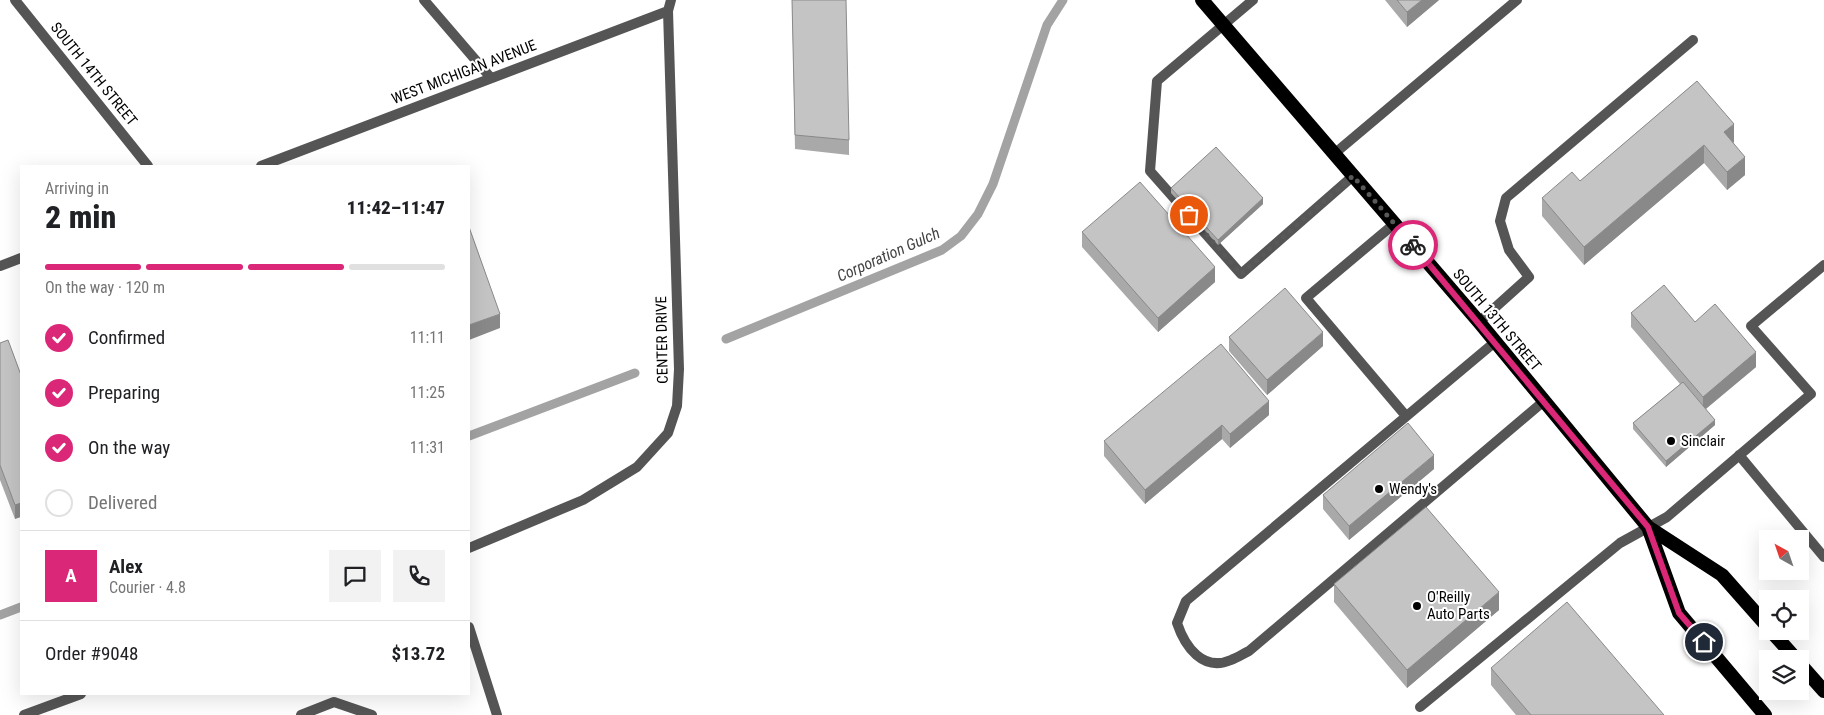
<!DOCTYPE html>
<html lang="en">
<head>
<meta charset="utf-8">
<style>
  :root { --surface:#fff; --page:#f2f2f2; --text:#202124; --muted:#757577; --line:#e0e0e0; --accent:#db2777 }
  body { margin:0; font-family:"Roboto Condensed",sans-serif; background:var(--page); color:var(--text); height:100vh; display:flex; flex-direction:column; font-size:19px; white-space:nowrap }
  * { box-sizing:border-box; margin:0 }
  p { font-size:16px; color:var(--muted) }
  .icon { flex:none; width:28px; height:28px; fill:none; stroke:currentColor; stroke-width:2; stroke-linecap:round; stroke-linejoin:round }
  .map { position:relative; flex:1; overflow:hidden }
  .details { position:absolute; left:20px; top:165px; width:450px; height:530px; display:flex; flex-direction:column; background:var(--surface); border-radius:0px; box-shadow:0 5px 20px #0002 }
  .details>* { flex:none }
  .needle { width:32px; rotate:320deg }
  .tools { position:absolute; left:1759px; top:530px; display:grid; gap:10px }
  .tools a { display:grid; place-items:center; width:50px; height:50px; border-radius:0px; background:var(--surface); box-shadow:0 5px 20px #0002; font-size:25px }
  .pin { position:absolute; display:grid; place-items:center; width:42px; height:42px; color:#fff; margin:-21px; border:2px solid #fff; border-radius:50%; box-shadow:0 1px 5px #0007 }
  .courier { position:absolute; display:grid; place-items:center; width:50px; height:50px; margin:-25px; border:4px solid #db2777; border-radius:50%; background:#fff; color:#222; box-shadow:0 1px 6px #0007 }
  .summary em { font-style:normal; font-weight:800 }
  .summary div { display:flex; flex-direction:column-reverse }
  .summary { display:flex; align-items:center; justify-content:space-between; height:85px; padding:0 25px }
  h1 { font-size:32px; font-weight:800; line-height:38px }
  .bar { display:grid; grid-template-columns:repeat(4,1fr); gap:8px 5px; align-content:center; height:60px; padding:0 25px }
  .bar i { height:6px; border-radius:4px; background:var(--line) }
  .bar .current { background:var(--accent) }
  .bar p { grid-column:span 4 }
  .line { display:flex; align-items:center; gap:12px; padding:0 25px; border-top:1px solid var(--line) }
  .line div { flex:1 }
  .round { display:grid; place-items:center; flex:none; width:52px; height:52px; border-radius:0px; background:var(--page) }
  ol { padding:0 25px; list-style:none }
  li { display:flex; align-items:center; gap:15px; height:55px }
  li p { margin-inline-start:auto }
  li .icon { padding:5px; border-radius:50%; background:var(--accent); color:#fff; stroke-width:4 }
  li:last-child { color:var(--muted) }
  li i { width:28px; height:28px; border:2px solid var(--line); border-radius:50% }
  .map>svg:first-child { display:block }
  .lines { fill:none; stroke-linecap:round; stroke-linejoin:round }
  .stream { stroke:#a3a3a3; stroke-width:9 }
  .service { stroke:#555; stroke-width:10 }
  .minor { stroke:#555; stroke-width:10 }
  .trunk { stroke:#000; stroke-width:14 }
  .wall { fill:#a9a9a9 }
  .shaded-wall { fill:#898989 }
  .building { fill:#c4c4c4; stroke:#898989 }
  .done { stroke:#595959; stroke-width:5; stroke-dasharray:0 9 }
  .route { stroke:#db2777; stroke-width:6 }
  .poi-dot { fill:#000; stroke:#fff; stroke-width:2 }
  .labels { text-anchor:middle; stroke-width:4; stroke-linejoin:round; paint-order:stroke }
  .street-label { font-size:15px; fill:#000; stroke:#fff }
  .poi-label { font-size:15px; fill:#000; stroke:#fff; text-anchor:start }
  .water-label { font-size:16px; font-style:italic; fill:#444; stroke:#fff }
</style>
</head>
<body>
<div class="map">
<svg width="1824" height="715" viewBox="0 0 1824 715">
  <rect width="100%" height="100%" fill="#fff"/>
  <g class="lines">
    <!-- stream -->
    <path class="stream" d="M726,339l216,-89 19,-14 17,-22 15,-30 54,-159 16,-25
      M469,436l166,-63
      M0,615l21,-8"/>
    <!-- service -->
    <path class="service" d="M1253,0l-96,81 -7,90 91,103 112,-98
      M1334,154l183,-154
      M1394,224l-88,74 100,118
      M1479,322l50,-45 -20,-27 -9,-29 6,-23 187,-158
      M1495,342l-309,259 -9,22c8,24 26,49 54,37 6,-2 12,-6 18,-9l295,-250
      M1739,455l85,102
      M469,627l28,88
      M1420,707l200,-164 47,-26 144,-123 -60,-68 73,-61
      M301,715l33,-13 38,13"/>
    <!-- minor -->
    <path class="minor" d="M15,0l133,166
      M424,0l67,78
      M261,166l407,-155
      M0,266l21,-8
      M469,548l114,-48 54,-33 31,-34 9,-27 2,-37 -11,-358 3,-11
      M24,715l57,-21"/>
    <!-- trunk -->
    <path class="trunk" d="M1202,0l277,322 169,205 74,48 46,52
      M1648,527l31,86 86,102
      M1771,631l25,28
      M1800,664l24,27"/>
  </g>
  <!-- wall -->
  <path class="wall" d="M792,0l57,140v15l-54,-6z
    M1385,0h54l-32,27z
    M1697,81l37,61 -1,1 12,32 -18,15 -23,-27 -120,102 -42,-49v-18l38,-17z
    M1171,188l92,16 -45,41 -47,-52z
    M1082,232l133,50 -57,50 -76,-85z
    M1631,313l64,9 61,45 -50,42 9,16 -49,42 -33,-38v-6l47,-39 -49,-57z
    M1229,337l94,9 -56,49 -38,-44z
    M0,343l21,32 -6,144 -15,-39z
    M1269,415l-39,33 -8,-9 -77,65 -41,-48v-15z
    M1434,469l-85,71 -26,-31v-14z
    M1334,584l165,26 -92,78 -73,-86z
    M1491,668l173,47h-148l-25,-30z"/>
  <!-- shaded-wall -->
  <path class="shaded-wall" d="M1422,0h17l-32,27v-15z
    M1734,124v18l-10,8v-18z
    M1704,145v18l-120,102v-18z
    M1745,157v18l-18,15v-18z
    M1263,198v6l-45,41v-5z
    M1215,267v15l-57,50v-14z
    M500,314v14l-31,12v-15z
    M1323,332v14l-56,49v-15z
    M1756,352v15l-53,44v-14z
    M1269,401v14l-39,33v-14z
    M1715,420v5l-49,42v-6z
    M1222,425v14l-77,65v-14z
    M1434,455v14l-85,71v-14z
    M21,503v14l-6,2v-14z
    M1499,592v18l-92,78v-18z"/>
  <!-- building -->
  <path class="building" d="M792,0h54l3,140 -54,-5z
    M1397,0h25l-15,12z
    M1697,81l37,43 -10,8 21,25 -18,15 -23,-27 -120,102 -42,-49 30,-26 8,9z
    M1216,147l47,51 -45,42 -47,-52z
    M1140,182l75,85 -57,51 -76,-86z
    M469,227l31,87 -31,11z
    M1664,285l31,37 20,-18 41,48 -53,45 -72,-84z
    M1285,288l38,44 -56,48 -38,-43z
    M8,340l13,35v128l-6,2 -15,-40v-122z
    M1221,344l48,57 -39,33 -8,-9 -77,65 -41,-49z
    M1683,382l32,38 -49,41 -33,-38z
    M1408,423l26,32 -85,71 -26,-31z
    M1426,507l73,85 -92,78 -73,-86z
    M1567,602l97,113h-133l-40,-47z"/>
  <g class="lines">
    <!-- done -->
    <path class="done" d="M1189,215l52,59 112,-98 60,69"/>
    <!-- route -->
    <path class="route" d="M1413,245l235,282 31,86 25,29"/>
  </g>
  <!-- markers -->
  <g class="poi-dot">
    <circle cx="1671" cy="441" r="5"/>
    <circle cx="1379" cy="489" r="5"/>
    <circle cx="1417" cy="606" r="5"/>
  </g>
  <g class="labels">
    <!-- street labels -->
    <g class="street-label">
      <text transform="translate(464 72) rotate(-21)" y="5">WEST MICHIGAN AVENUE</text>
      <text transform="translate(94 74) rotate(51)" y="5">SOUTH 14TH STREET</text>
      <text transform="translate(1497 320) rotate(50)" y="5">SOUTH 13TH STREET</text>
      <text transform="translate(662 340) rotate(-91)" y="5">CENTER DRIVE</text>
    </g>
    <!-- poi labels -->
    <g class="poi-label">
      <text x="1681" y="446">Sinclair</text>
      <text x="1389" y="494">Wendy's</text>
      <text x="1427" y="602">O'Reilly<tspan x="1427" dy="17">Auto Parts</tspan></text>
    </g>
    <!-- water labels -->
    <g class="water-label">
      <text transform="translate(888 254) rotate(-24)" y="6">Corporation Gulch</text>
    </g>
  </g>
</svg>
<div class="tools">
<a><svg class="needle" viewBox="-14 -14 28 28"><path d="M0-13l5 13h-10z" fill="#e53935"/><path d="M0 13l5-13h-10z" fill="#757577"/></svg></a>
<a><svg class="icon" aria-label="locate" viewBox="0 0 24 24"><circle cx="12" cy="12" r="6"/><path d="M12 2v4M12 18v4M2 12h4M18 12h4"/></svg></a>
<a><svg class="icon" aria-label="layers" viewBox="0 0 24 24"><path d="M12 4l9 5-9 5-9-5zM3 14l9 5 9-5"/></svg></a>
</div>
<div class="pin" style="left:1189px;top:215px;background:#ea580c"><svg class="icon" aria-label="bag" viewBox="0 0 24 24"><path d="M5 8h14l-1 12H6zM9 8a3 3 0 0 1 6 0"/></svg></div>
<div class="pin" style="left:1704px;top:642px;background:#1f2937"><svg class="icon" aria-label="home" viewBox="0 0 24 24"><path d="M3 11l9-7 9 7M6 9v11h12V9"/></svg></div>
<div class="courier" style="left:1413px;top:245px"><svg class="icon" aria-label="bike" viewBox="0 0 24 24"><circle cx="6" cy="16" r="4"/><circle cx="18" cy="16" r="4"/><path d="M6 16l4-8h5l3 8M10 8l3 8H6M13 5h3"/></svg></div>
<section class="details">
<div class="summary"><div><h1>2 min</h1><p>Arriving in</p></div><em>11:42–11:47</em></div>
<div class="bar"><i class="current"></i><i class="current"></i><i class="current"></i><i></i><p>On the way · 120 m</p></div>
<ol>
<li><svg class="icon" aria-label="check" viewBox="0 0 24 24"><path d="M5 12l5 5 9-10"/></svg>Confirmed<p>11:11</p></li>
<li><svg class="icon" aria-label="check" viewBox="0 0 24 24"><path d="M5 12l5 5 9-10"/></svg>Preparing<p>11:25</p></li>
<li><svg class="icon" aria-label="check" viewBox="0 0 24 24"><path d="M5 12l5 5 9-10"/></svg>On the way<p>11:31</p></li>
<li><i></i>Delivered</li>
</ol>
<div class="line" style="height:90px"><b class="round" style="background:var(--accent);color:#fff">A</b><div><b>Alex</b><p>Courier · 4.8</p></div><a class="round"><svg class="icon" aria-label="chat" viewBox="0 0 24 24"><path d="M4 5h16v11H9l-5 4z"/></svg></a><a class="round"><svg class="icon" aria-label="phone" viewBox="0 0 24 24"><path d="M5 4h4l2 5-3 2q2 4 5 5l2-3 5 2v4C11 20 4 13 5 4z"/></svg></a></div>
<div class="line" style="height:65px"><div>Order #9048</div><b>$13.72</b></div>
</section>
</div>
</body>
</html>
